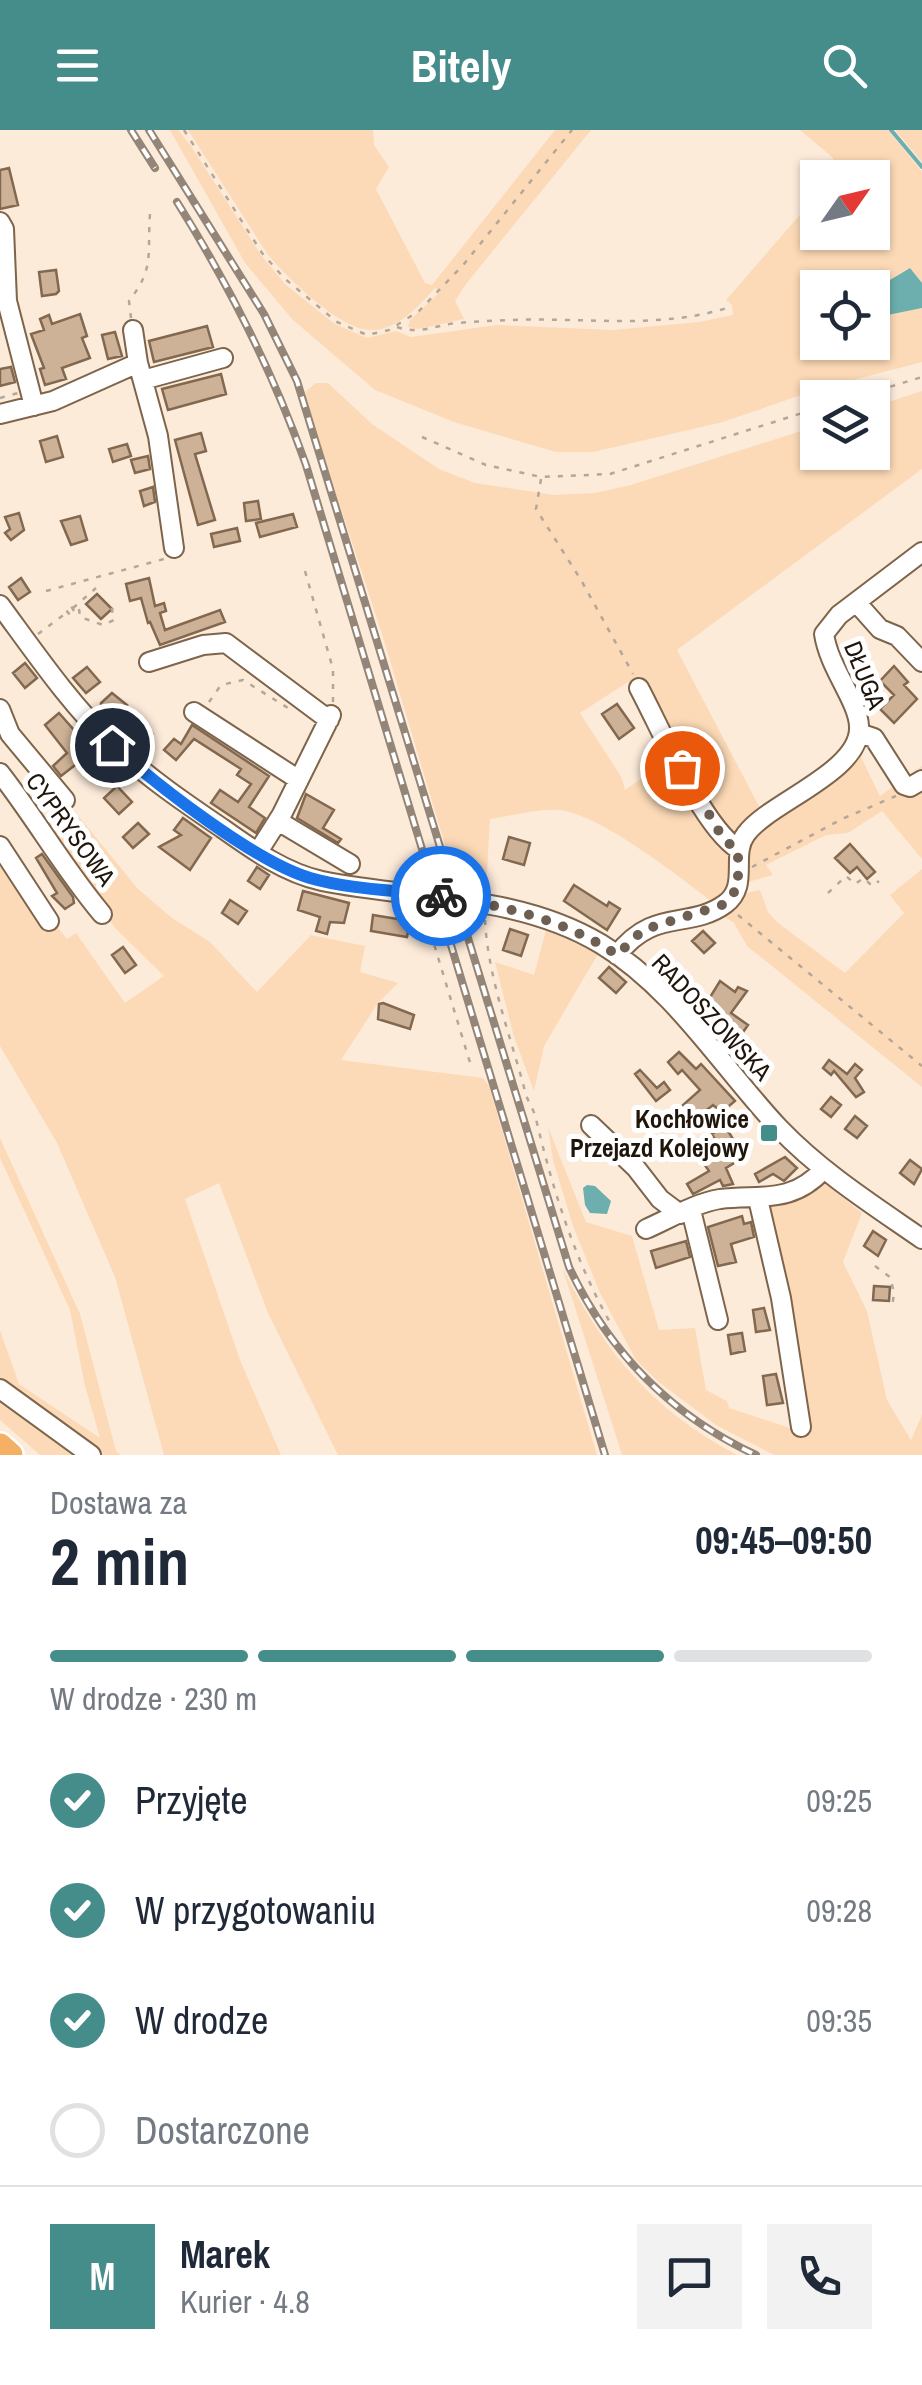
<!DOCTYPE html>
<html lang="pl">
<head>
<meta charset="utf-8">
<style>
  :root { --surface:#fff; --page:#f2f2f3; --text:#1f2937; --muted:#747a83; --line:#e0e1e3; --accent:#458d8b }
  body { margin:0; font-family:"Archivo Narrow",sans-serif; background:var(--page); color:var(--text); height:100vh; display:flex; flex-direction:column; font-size:38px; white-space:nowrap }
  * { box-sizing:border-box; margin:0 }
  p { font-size:32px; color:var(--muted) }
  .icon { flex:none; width:55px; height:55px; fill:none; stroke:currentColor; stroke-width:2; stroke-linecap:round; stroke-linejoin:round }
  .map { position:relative; height:1325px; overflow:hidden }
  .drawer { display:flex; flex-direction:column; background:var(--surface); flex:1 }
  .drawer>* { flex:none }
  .needle { width:65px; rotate:56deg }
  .buttons { position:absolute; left:800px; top:30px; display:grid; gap:20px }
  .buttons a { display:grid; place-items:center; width:90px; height:90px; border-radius:0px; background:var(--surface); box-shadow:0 2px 8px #0004; font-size:50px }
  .pin { position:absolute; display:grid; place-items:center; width:85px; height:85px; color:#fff; margin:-42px; border:5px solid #fff; border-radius:50%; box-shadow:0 2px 10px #0007 }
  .courier { position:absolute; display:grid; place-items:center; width:100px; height:100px; margin:-50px; border:8px solid #1a73e8; border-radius:50%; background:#fff; color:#222; box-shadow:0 2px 12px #0007 }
  .headline em { font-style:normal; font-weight:700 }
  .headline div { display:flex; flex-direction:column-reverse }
  .headline { display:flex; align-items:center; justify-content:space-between; height:170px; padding:0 50px }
  h1 { font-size:65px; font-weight:700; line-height:75px }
  .bar { display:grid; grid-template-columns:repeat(4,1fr); gap:15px 10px; align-content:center; height:120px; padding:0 50px }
  .bar i { height:12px; border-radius:8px; background:var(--line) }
  .bar .current { background:var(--accent) }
  .bar p { grid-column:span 4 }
  .line { display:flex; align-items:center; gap:25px; padding:0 50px; border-top:2px solid var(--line) }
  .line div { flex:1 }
  .round { display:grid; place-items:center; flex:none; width:105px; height:105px; border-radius:0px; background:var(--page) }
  ol { padding:0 50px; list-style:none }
  li { display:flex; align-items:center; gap:30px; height:110px }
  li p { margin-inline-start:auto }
  li .icon { padding:10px; border-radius:50%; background:var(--accent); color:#fff; stroke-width:4 }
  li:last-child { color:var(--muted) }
  li i { width:55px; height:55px; border:5px solid var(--line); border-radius:50% }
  header { display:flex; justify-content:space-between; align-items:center; height:130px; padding:0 50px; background:var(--accent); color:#fff; font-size:45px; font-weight:700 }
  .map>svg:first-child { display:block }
  .green { fill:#fcdab7; fill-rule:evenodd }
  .water { fill:#6cafae }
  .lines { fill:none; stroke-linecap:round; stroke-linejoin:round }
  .stream { stroke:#6cafae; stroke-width:4 }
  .building { fill:#ceb297; stroke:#82684f; stroke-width:2.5 }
  .minor-casing { stroke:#7d644b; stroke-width:22 }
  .highway-casing { stroke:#fff; stroke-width:30 }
  .path { stroke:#b5a697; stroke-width:2.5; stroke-dasharray:5 8; stroke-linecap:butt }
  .minor { stroke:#fff; stroke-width:18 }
  .highway { stroke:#f6b063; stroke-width:25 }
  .rail-casing { stroke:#938577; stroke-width:8 }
  .rail { stroke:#fff; stroke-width:4; stroke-dasharray:11; stroke-linecap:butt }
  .done { stroke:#6d6053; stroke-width:10; stroke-dasharray:0 18 }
  .route { stroke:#1a73e8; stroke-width:12 }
  .poi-dot { fill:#458d8b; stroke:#fff; stroke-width:4 }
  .labels { text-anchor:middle; stroke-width:10; stroke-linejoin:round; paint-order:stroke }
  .street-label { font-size:25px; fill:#1f150b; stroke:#fff }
  .poi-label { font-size:25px; font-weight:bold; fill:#1f150b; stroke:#fff; text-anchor:end }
</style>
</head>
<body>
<header><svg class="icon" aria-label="menu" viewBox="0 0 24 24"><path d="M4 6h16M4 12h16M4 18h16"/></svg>Bitely<svg class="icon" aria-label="search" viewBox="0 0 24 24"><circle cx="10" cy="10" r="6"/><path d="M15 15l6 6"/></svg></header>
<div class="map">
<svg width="922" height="1325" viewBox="0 0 922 1325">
  <rect width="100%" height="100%" fill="#fdebda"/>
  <!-- green -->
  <path class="green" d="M170,0h8l13,16 70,109 25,30 49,39 32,14 29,-7 15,6 86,-12 116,5 86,-8 34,-7 -1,-10 -6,-5 91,-105 1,37h54v-54l-40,-1 5,-7 -4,-12 -33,-28h88l34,42v111l-15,-14 -34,21 -55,-2v54h54l1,-27 10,1 39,-8v54l-103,27 -96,33 -130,30h-37l-102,-30 -79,-32 -82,-70 -48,-57z
    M188,0h185l1,15 15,22 -13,22 49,94 7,2 123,-155h36l-125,154 -11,17 9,18 -46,10 -10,-2 2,-7 30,-28 -5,-4c-16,18 -38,43 -65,42 -31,-1 -82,-52 -102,-75z
    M895,0h27v32z
    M316,253h12l44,41 67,45 36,14 79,12 41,-2 36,-8 186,-59 1,26h54l1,-45 49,-16v78l-245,181 84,160 -32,41 6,28 -12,18 -9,6c-35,-26 -111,-87 -154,-93 -21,-2 -49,6 -70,9l-4,71 -29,-5 -75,-251 -77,-235 1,-8zM628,552l42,77 -45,31 -3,-12 -42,-65z
    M859,623l21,43 42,-30v93l-40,-48 -34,22 -22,2 -60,30 7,10 -25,7 -3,-28 5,-18z
    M67,672l71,87 34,29 38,24 47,50 54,-57 54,11 -5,26 38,11 -20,20 -37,57 142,18 6,8 108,369h-259l-70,-142 -49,-130 -34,16 55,161 41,95h-117l-49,-178 -58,-134 -57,-97v-178l7,-5 60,76 9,-6 49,70 39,-27 -48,-47 -74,-104z
    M922,739v218l-175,-141 -13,-23 -14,-9 22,-20 18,-4 8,22 9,10 68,51 59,-60 -14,-18z
    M546,800l52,24 -54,92 -10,45 -20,-54 -19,-75 39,13z
    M548,997l38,95 46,14 27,94 36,-2 11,62 21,11 2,7 67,22 -35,-224 58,-27 43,34 -19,49 24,49 20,89 24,40 11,-25v40h-148l-58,-30 -56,-42 -24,-23 -36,-67 -27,-67 -20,-66z
    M0,1008l80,176 36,137 5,4h-24l-97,-71v-54l19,54 81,54 -15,-52 -15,-76 -70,-152z
    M562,1137c42,85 90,143 175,188h-115z
    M0,1263l83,62h-43l-40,-35z"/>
  <!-- water -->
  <path class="water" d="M910,138l12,15v25l-39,8 -10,-1v-25z
    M587,1055l8,1 16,15 -4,13 -17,-1 -5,-8 -2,-17z"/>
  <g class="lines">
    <!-- stream -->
    <path class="stream" d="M891,0l31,37"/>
  </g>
  <!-- building -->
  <path class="building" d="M9,38l9,37 -18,4v-39z
    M56,140l3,21 -3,3 -14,2 -3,-24z
    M80,184l7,22 -5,2 8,20 -28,10 4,11 -21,6 -5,-16 4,-1 -13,-34 13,-4 -4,-11 9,-4 3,9z
    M207,196l6,21 -59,15 -5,-21z
    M115,202l7,24 -14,3 -6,-24z
    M11,237l4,15 -15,4v-17z
    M221,244l5,20 -58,16 -6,-21z
    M201,303l5,18 -11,3 20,66 -17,5 -23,-85z
    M57,306l6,21 -17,5 -6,-21z
    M127,314l4,12 -18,6 -4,-13z
    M148,326l2,13 -15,4 -4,-13z
    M153,357l2,15 -11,4 -4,-15z
    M258,371l3,18 -15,2 -2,-18z
    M19,383l5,17 -13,10 -6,-7 5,-4 -5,-12z
    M293,384l4,13 -37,10 -4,-14z
    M80,386l7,24 -16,5 -10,-24z
    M237,398l3,13 -26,6 -3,-13z
    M21,448l9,14 -12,8 -9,-13z
    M149,448l6,28 9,-3 2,8 -6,2 5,17 55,-20 5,12 -65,23 -10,-23 -2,1 -7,-25 -11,3 -4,-17z
    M97,464l15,15 -11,10 -15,-15z
    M862,527l15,24 -15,10 -14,-25z
    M25,533l12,15 -12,10 -12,-15z
    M894,536l14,16 -4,3 13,14 -23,24 -14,-14 14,-14 -14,-14z
    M87,537l13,15 -14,11 -13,-15z
    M112,563l15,12 -13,12 -13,-9v-5z
    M617,574l17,24 -15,11 -17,-25z
    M59,583l23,26 -4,3 27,23 -13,12 -13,-15 -18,14 -8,-10 14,-13 -22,-28z
    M140,594l12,10 -9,10 -12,-10z
    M192,595l77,51 -20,31 16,11 -9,15 -45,-30 9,-13 18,12 13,-18 -14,-9 4,-6 -47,-30 -18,21 -12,-10 10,-11 7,5z
    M117,656l15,16 -13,12 -15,-16z
    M306,664l28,16 -11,18 18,11 -3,4 -41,-25z
    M183,688l28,20 -21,32 -31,-23 22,-12 -7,-5z
    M138,693l11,11 -16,14 -10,-11z
    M509,707l21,6 -6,22 -21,-6z
    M850,714l25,28 -8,7 -10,-12 -7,6 -15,-15z
    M42,724l31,43 1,6 -9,6 -13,-13 5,-3 -21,-35z
    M257,737l12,8 -9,14 -12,-8z
    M574,755l33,21 2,-4 11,7 -13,21 -43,-29z
    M303,761l46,12 -5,20 -14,-1 -3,12 -11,-3 4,-14 -22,-7z
    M230,770l17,11 -9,13 -16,-11z
    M373,785l37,6 -3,16 -36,-6z
    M510,799l18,6 -7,21 -18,-6z
    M703,801l12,12 -11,10 -12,-12z
    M123,817l13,18 -11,8 -13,-18z
    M609,837l17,15 -10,11 -17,-15z
    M720,851l15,11 3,-5 9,4 -16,22 17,12 -9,13 -38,-26z
    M383,873l31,12 -4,14 -32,-10 1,-15z
    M679,922l17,17 5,-5 34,37 -13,11 -9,-7 -14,11 -5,-7 -5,3 -6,-7 17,-15 -18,-20 -4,4 -10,-12z
    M829,930l18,14 8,-10 7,6 -7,8 9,14 -8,5 -22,-26 -3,4 -8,-7z
    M640,940l17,18 7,-6 6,8 -14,11 -21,-27z
    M831,967l10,8 -10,12 -10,-8z
    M855,986l12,10 -10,12 -12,-9z
    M725,996l19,31 -18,11 7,16 -10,2 -3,-6 -27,14 -6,-10 22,-13 -7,-10 19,-11 -9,-16z
    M785,1027l12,11 -13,13 -11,-7 -14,8 -4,-8z
    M910,1030l12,9 -8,15 -14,-11z
    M742,1086l2,8 7,-2 3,15 -23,7 5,18 -18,4 -10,-39z
    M873,1101l13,9 -8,16 -14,-10z
    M686,1111l4,16 -34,11 -5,-17z
    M874,1156l16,1 -1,14 -16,-1z
    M764,1178l6,22 -14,2 -3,-22z
    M742,1203l3,18 -14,3 -3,-19z
    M776,1244l7,29 -16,2 -4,-29z"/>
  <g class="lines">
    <!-- minor casing -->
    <g class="minor-casing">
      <path id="minor" d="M0,92l4,7 3,72 27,105
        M133,200l5,33 20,73 16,112
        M143,250l80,-22
        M0,284l53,-13 85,-38
        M856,472l24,27 17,7 25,26
        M0,475c36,49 70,99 114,141 33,31 71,57 108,82 31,22 63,45 100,53 93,19 194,12 279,63 73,44 120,122 178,184 42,44 94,77 143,111
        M149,532l54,-17 23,-2 103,77
        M639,558c22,41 63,138 99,161
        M0,579l10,25 55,66
        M194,582l105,68
        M859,603l15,5 30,47 6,2 12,-7
        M0,643c36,46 64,96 102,141
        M278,691l72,43
        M0,716l49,75
        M258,722l24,-38 49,-99
        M617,825c37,-48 72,-25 108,-51 25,-18 5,-49 21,-70 23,-32 116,-62 113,-108 -1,-25 -30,-58 -35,-92l15,-19 83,-63
        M591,995l45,43 24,31 20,15
        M758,1069l23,99 20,129
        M691,1080l27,110
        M646,1099c23,-10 49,-26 74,-30 40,-5 71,6 104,-30
        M0,1259l91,66"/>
    </g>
    <!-- highway casing -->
    <g class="highway-casing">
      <path id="highway" d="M0,1316l10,9"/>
    </g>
    <!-- path -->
    <path class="path" d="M184,0l78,123 22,25 53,44 30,13 22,-5 30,-19 45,-47 108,-134
      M131,188l-2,-17c26,-33 18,-47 21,-87
      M397,197c22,8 38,-2 61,-4 18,-2 36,-2 54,-3 73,-3 148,10 218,-13
      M0,268l18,-5
      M853,268l69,-21
      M422,307l64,28 55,12 69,-3 208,-66
      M541,349l-5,30 45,71 52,94
      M305,441l28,98v34
      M46,461l118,-32
      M73,478l23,-20
      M79,479l1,8 23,8 11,-5 -4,-20
      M74,481l-3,-5 -5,4 4,5 6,-4
      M38,504l28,-21
      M209,572l12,-17 22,-5 45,28
      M752,737l90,-48 54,-23
      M828,763l18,-17 9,8 9,-6 8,8 7,-5
      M423,778l49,161
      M738,785l184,151
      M485,790c3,58 25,114 40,171 2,10 9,18 11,28 17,72 39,142 76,207
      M875,1136l15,11 4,16 -2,15"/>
    <!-- minor -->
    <use href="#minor" class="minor"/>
    <!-- highway -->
    <use href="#highway" class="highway"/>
    <!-- rail casing -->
    <g class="rail-casing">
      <path id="rail" d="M131,0l24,38
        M149,0l115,184 33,67 272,886c40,85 101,148 187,188
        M177,72c52,83 96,170 129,263l299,990"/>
    </g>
    <!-- rail -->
    <use href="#rail" class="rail"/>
  </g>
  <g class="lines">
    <!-- done -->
    <path class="done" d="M441,766c62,10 123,23 176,59l26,-25 82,-26 13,-17v-37l-14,-10 -42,-72"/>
    <!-- route -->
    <path class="route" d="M112,615c45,40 143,117 198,133 42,12 88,12 131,18"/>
  </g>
  <!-- markers -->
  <rect class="poi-dot" x="759" y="993" width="20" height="20" rx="5"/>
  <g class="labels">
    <!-- street labels -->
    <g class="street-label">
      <text transform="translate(865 545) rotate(68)" y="9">DŁUGA</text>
      <text transform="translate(71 699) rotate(54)" y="9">CYPRYSOWA</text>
      <text transform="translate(712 887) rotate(47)" y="9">RADOSZOWSKA</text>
    </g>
    <!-- poi labels -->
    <g class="poi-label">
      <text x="749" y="998">Kochłowice<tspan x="749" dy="29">Przejazd Kolejowy</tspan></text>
    </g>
  </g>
</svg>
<div class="buttons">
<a><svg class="needle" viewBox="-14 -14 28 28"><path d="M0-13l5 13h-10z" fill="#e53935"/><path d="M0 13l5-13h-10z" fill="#747a83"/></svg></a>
<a><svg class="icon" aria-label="locate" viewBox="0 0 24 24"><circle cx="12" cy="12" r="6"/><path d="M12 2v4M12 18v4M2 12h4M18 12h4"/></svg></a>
<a><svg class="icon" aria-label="layers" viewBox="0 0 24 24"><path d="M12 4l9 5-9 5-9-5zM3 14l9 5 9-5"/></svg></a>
</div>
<div class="pin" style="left:682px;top:638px;background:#ea580c"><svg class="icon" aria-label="bag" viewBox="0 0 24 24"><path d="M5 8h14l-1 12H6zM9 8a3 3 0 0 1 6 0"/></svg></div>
<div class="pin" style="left:112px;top:615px;background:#1f2937"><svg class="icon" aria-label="home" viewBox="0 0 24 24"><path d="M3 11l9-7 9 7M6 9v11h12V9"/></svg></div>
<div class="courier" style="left:441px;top:766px"><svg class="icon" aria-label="bike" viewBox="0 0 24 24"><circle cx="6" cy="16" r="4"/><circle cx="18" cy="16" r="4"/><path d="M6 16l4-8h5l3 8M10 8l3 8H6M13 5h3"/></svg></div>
</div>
<section class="drawer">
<div class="headline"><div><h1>2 min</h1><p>Dostawa za</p></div><em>09:45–09:50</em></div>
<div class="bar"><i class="current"></i><i class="current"></i><i class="current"></i><i></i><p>W drodze · 230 m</p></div>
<ol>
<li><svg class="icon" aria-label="check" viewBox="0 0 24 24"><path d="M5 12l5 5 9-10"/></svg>Przyjęte<p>09:25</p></li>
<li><svg class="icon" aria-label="check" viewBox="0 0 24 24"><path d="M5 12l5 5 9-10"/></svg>W przygotowaniu<p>09:28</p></li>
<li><svg class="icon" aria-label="check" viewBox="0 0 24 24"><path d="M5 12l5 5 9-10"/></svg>W drodze<p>09:35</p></li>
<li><i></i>Dostarczone</li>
</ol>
<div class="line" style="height:180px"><b class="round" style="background:var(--accent);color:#fff">M</b><div><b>Marek</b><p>Kurier · 4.8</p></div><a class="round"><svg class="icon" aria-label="chat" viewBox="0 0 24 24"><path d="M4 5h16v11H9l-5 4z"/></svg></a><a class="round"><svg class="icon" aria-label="phone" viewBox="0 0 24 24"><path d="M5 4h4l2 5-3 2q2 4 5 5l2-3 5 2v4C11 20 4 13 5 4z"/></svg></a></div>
</section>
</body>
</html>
